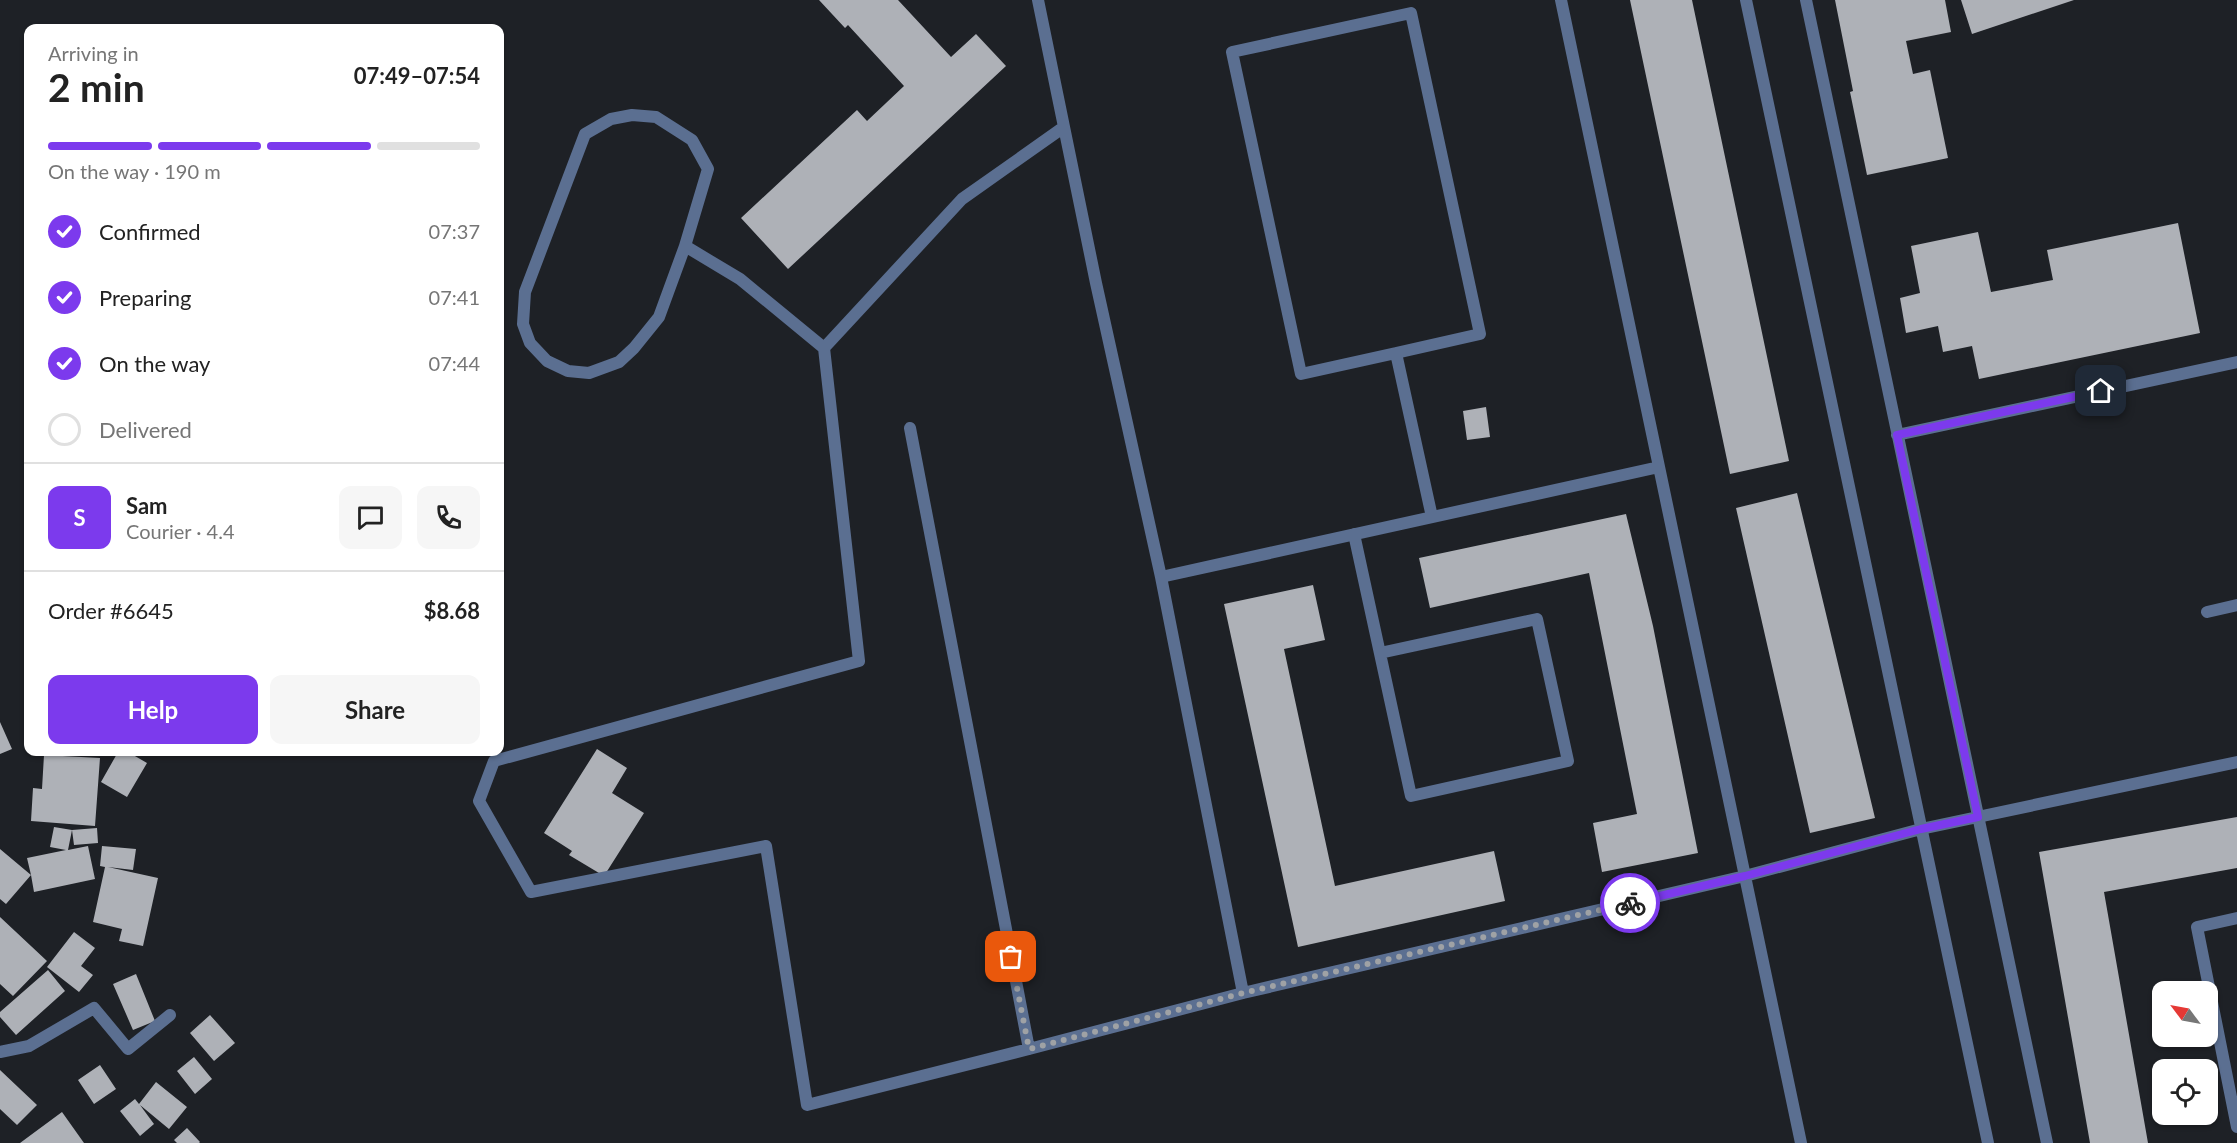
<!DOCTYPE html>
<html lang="en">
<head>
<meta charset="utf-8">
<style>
  :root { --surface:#fff; --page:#f6f6f6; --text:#222; --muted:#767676; --line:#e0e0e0; --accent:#7c3aed }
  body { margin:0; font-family:Lato,sans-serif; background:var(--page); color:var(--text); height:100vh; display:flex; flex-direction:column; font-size:22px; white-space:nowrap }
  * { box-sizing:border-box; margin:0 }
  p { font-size:20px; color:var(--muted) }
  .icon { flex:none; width:33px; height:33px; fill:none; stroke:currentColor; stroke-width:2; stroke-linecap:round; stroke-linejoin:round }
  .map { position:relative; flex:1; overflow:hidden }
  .panel { position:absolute; left:24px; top:24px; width:480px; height:732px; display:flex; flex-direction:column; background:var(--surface); border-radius:12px; box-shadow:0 2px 4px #0004 }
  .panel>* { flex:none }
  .needle { width:39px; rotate:302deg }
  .controls { position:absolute; left:2152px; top:981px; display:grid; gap:12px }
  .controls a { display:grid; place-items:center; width:66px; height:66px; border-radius:12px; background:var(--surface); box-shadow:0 2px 4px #0004; font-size:30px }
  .pin { position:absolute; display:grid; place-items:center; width:51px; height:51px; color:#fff; margin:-26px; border-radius:12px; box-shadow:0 3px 9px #0006 }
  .courier { position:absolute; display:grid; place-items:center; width:60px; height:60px; margin:-30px; border:4px solid #7c3aed; border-radius:50%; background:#fff; color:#222; box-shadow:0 2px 8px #0007 }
  .summary em { font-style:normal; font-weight:700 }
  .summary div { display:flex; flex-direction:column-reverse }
  .summary { display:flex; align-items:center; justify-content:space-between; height:102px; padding:0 24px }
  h1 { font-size:39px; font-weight:700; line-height:45px }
  .bar { display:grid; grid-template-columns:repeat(4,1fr); gap:9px 6px; align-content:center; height:72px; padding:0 24px }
  .bar i { height:8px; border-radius:4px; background:var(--line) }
  .bar .current { background:var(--accent) }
  .bar p { grid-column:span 4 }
  .line { display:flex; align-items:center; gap:15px; padding:0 24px; border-top:2px solid var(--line) }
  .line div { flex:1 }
  .round { display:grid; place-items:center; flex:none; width:63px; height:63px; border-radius:12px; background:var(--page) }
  ol { padding:0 24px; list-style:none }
  li { display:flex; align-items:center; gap:18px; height:66px }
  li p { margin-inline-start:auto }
  li .icon { padding:6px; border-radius:50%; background:var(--accent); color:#fff; stroke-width:4 }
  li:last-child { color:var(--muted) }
  li i { width:33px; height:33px; border:3px solid var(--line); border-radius:50% }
  .button { display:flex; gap:12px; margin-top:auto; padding:12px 24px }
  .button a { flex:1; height:69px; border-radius:12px; background:var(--accent); color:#fff; font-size:24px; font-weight:700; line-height:69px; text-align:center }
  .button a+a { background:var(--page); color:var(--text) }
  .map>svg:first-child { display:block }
  .building { fill:#aeb1b7 }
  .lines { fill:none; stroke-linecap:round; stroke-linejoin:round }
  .minor { stroke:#5b6f91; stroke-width:12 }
  .done { stroke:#9fa2a5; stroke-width:6; stroke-dasharray:0 10.8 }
  .route { stroke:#7c3aed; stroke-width:8 }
</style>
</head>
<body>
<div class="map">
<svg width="2237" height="1143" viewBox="0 0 2237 1143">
  <rect width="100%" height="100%" fill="#1e2126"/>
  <!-- building -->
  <path class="building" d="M819,0h79l53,57 25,-23 30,32 -218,203 -47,-51 116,-108 10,11 37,-35 -56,-61 -3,3z
    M1630,0h62l97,461 -59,13z
    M1835,0h110l6,32 -45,9 7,33 17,-4 18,88 -81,17 -17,-83 3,-1z
    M1961,0h113l-102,34z
    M2178,223l22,110 -221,46 -7,-33 -29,6 -5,-26 -32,7 -6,-35 20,-5 -9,-47 67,-14 13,60 62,-12 -6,-30z
    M1486,407l4,30 -23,3 -4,-29z
    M1797,493l78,325 -65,15 -74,-325z
    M1626,514l27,112 45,227 -96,19 -9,-49 44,-9 -48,-241 -159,35 -11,-50z
    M1313,585l12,55 -41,9 51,237 159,-35 11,50 -207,46 -74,-343z
    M0,722l12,27 -12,5z
    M597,749l30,19 -15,25 32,20 -40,63 -35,-21 3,-4 -28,-18z
    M118,752h10l19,11 -20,34 -26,-15z
    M44,755l56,3 -5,68 -64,-5 2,-33 9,1z
    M2237,817v51l-133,24 44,251h-58l-51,-291z
    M54,827l18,3 -4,20 20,-4 7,33 -61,13 -3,-17 -25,29 -6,-5v-50l31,26 -4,-17 39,-8 -16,-3z
    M97,828l1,15 -24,2 -2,-15z
    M102,846l34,3 -3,21 -25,-3 50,11 -15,68 -24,-5 3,-12 -29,-7 12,-55 -5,-1z
    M0,917l47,44 -34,35 -13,-12z
    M74,932l21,16 -14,18 12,9 -14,17 -32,-25z
    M48,970l17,21 -49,44 -16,-18v-5z
    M136,974l19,47 -22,9 -20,-46z
    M210,1015l25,28 -21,18 -24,-28z
    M194,1057l18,22 -17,15 -18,-23z
    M100,1065l16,24 -22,15 -16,-24z
    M0,1070l37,35 -20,20 -17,-16z
    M156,1082l31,25 -18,22 -29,-24 14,19 -14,12 -20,-25 15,-12 4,5z
    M62,1112l22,31h-64z
    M187,1128l13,14 -1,1h-22l-3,-3z"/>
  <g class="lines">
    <!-- minor -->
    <path class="minor" d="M1038,0l58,283 65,294 82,416
      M1561,0l240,1143
      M1746,0l242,1143
      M1806,0l241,1143
      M685,246l-26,71 -25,31 -15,14 -30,11 -21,-2 -21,-10 -17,-18 -7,-19 2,-32 60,-158 26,-15 21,-4 24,2 36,23 16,29 -23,77 55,33 84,69 138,-149 102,-72
      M824,348l35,313 -365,100 -15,40 52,91 235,-46 41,259 222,-56 214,-56 502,-117 176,-47 316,-67
      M1396,353l84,-19 -69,-321 -179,39 69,322 95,-21 36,164
      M910,428l119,621
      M1897,435l340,-73
      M1354,534l57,262 157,-35 -31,-142 -157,34
      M1161,577l498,-110
      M2207,612l30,-7
      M2237,918l-40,9 40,200
      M0,1052l29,-6 65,-38 34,41 42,-34"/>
  </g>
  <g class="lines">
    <!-- done -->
    <path class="done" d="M1011,957l18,92 214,-56 387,-90"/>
    <!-- route -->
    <path class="route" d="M1630,903l115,-27 176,-47 57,-12 -81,-382 204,-44"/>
  </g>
</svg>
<div class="controls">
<a><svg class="needle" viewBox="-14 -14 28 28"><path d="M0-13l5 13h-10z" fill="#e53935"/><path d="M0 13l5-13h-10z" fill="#767676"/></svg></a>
<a><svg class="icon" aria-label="locate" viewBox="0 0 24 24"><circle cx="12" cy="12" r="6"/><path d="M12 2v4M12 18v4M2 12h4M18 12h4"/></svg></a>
</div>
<div class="pin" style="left:1011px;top:957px;background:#ea580c"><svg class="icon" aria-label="bag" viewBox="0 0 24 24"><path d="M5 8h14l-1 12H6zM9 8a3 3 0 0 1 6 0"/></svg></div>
<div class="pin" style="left:2101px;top:391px;background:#1f2937"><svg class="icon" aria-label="home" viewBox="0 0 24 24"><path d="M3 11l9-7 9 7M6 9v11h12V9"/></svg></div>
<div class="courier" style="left:1630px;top:903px"><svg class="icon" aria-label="bike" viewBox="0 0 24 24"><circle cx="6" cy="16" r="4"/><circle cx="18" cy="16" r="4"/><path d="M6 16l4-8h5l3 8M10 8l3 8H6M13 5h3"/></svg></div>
<section class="panel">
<div class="summary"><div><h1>2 min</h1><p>Arriving in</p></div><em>07:49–07:54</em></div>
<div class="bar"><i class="current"></i><i class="current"></i><i class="current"></i><i></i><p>On the way · 190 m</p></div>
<ol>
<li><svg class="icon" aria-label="check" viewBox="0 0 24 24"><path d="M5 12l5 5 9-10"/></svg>Confirmed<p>07:37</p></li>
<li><svg class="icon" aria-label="check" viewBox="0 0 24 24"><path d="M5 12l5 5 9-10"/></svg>Preparing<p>07:41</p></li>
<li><svg class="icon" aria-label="check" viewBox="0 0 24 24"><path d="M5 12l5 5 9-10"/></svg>On the way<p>07:44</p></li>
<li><i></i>Delivered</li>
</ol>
<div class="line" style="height:108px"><b class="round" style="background:var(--accent);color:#fff">S</b><div><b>Sam</b><p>Courier · 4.4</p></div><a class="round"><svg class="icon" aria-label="chat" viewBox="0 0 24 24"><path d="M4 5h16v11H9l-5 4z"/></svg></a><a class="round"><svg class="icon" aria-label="phone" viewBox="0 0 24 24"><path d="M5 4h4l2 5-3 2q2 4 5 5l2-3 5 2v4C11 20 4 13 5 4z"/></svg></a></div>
<div class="line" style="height:78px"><div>Order #6645</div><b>$8.68</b></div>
<div class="button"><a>Help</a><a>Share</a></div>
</section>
</div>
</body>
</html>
